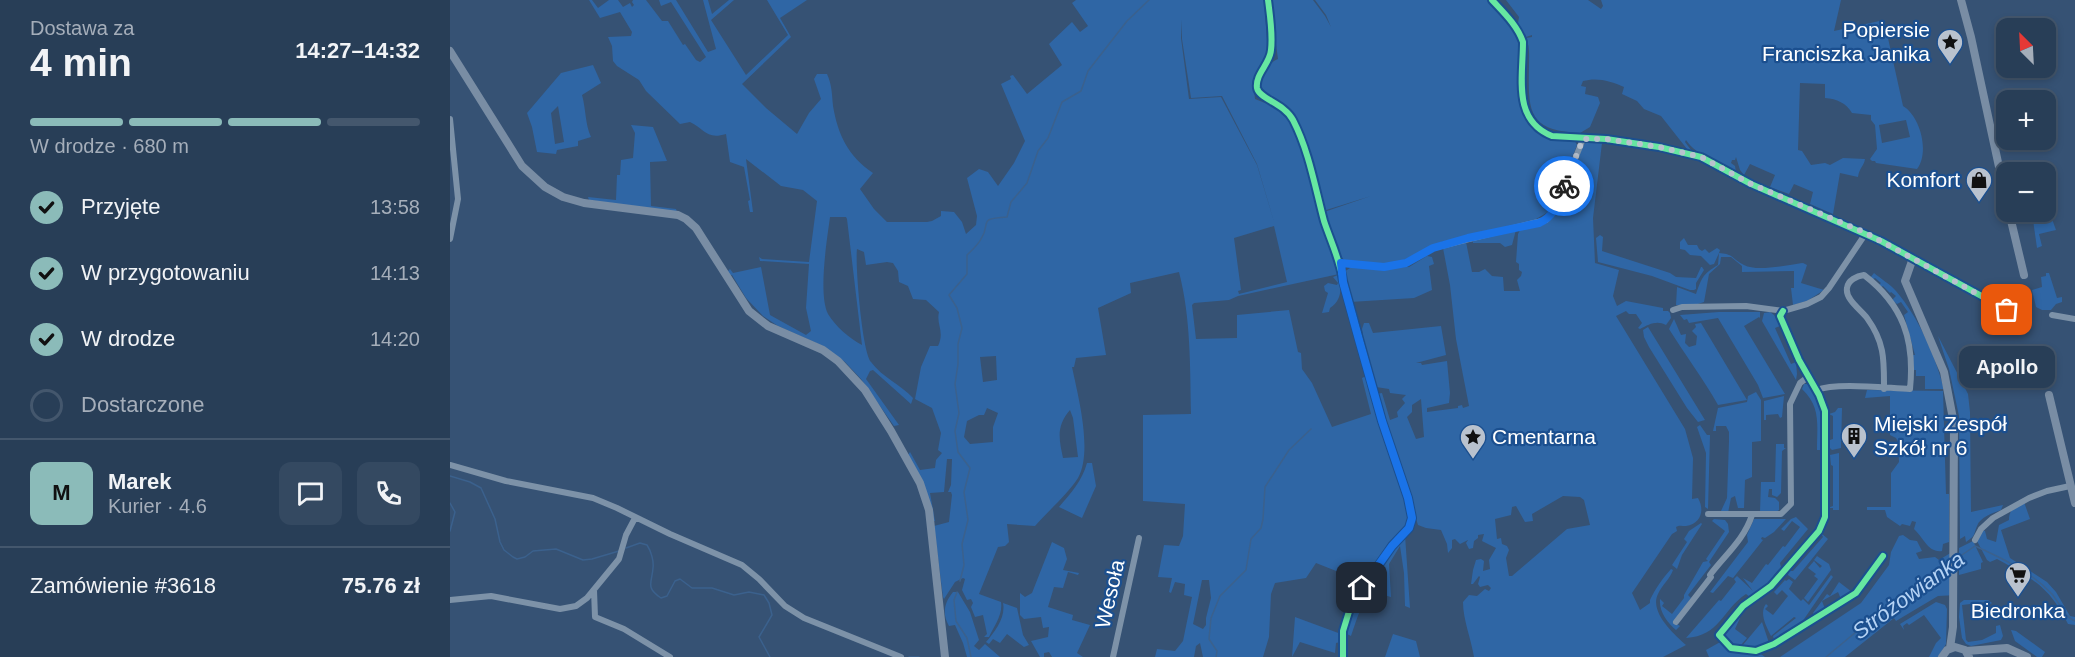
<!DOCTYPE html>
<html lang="pl">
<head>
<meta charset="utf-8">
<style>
  :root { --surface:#283e57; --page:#344961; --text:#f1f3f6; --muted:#a5aeba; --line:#44576d; --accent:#8bbbb9 }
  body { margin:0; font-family:Arial,sans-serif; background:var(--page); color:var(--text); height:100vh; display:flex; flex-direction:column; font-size:22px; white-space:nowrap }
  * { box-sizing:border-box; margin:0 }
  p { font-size:20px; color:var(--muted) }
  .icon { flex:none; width:33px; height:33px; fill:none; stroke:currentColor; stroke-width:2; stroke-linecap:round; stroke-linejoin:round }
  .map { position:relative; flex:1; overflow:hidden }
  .panel { display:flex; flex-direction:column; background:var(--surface); width:450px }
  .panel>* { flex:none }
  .needle { width:39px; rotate:336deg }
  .fabs { position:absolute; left:1546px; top:18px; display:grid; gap:12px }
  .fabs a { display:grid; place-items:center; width:60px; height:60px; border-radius:12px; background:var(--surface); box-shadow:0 3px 9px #0003,0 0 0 2px var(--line); font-size:30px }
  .pin { position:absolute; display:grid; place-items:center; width:51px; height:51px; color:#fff; margin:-26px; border-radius:12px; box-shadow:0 3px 9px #0006 }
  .courier { position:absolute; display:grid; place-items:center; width:60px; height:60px; margin:-30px; border:4px solid #1a73e8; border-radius:50%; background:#fff; color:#222; box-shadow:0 2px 8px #0007 }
  .bubble { position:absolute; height:42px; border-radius:12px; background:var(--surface); box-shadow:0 3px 9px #0003,0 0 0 2px var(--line); font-size:20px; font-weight:600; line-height:42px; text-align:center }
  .overview em { font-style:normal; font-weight:600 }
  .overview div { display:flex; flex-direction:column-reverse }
  .overview { display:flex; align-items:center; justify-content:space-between; height:102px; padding:0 30px }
  h1 { font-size:39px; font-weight:600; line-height:45px }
  .bar { display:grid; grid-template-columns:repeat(4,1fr); gap:9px 6px; align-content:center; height:72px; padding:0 30px }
  .bar i { height:8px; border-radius:4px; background:var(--line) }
  .bar .selected { background:var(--accent) }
  .bar p { grid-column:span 4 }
  .line { display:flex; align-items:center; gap:15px; padding:0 30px; border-top:2px solid var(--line) }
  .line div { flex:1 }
  .round { display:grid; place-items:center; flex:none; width:63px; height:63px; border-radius:12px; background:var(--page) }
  ol { padding:0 30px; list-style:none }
  li { display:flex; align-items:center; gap:18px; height:66px }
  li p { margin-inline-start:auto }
  li .icon { padding:6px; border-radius:50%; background:var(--accent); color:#111; stroke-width:4 }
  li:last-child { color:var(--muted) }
  li i { width:33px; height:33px; border:3px solid var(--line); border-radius:50% }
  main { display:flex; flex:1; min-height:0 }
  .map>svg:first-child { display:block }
  .green { fill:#2f66a5; fill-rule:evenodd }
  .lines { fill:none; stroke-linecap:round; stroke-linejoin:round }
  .stream { stroke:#3b618d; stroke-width:1.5 }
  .street { stroke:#7d92a8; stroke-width:6 }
  .secondary { stroke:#798da4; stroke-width:8 }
  .cycleway-casing { stroke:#1b4f8f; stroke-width:10 }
  .cycleway { stroke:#66e7a1; stroke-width:6 }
  .done { stroke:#b9c2ce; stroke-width:6; stroke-dasharray:0 10.8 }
  .route { stroke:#1a73e8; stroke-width:8 }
  .labels { text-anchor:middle; stroke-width:4.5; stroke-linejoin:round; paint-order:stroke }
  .poi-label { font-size:21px; fill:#fff; stroke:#1b4f8f; text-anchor:end }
  .street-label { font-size:21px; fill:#fff; stroke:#1b4f8f }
  .water-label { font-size:22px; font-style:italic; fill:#b5d3f5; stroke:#1b4f8f }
</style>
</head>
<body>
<main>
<section class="panel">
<div class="overview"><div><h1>4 min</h1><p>Dostawa za</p></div><em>14:27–14:32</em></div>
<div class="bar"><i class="selected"></i><i class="selected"></i><i class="selected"></i><i></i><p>W drodze · 680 m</p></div>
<ol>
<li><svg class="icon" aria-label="check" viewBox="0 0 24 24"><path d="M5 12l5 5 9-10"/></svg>Przyjęte<p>13:58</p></li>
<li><svg class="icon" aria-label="check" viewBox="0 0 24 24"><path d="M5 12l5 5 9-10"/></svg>W przygotowaniu<p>14:13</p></li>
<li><svg class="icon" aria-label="check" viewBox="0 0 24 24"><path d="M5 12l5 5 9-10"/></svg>W drodze<p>14:20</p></li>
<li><i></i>Dostarczone</li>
</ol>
<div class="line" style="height:108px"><b class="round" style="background:var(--accent);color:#111">M</b><div><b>Marek</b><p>Kurier · 4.6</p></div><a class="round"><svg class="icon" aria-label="chat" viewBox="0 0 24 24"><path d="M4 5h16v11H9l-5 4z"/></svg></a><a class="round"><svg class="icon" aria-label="phone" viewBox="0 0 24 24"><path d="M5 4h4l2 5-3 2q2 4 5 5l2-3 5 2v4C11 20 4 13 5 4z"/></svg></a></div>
<div class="line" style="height:78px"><div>Zamówienie #3618</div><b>75.76 zł</b></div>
</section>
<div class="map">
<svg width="1625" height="657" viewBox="0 0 1625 657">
  <rect width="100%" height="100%" fill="#365274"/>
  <!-- green -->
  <path class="green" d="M139,0h3l6,8 11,-8h9l5,7 7,-4 2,4 2,-2 -2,-3 1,-2h13l16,21h6l15,24 2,-1 11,16 4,2 6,-5 -35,-55 -10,4 -2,-6h17l32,52 8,-3 -13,-49h5l4,14 17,-14h5l-23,20 35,55 42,-40 -21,-35h40l-27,18 11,19 -49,47 24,24 31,26 12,-21 12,-14 -7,-20 3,-5h10c5,11 5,21 6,32 5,29 15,50 40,67l-13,16 14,20 13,13h40l5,-1 9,-5v-5l13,1 8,10 4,12 10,-9 1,-9 -10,-38 12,-9 9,3 10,14 16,-23 11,-22 -24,-57 10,-5 -1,-3 3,-1 14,19 35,-29 -13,-21 23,-22 8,10 8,-6 -16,-23 4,-3h188l4,52 -3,9 -12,21 2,17 28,11 3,3 19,46 13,51 21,64 -101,22 -9,4 -35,3 -2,2 4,34 41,-1v-23l52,-5 9,42 3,1 1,16 10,14 20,44 39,-13 -9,-36 2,-1 5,1 7,16 6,-1 8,27 8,-3 -1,-5 8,-9 -3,-4 4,-4 -16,-2 -1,-4 -13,-2 -16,-51 3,-1 -1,-6 2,-6h5l4,10 68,-7 5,29 -30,8h5l1,2 25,-4 3,32 -1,10 -22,5v4l31,-4v-2l4,-1 1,3 6,-2 -13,-67 -6,-54 -7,-37 23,-6 6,30h7l6,-3 7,7 11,1 1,14h16l-3,-11 4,-4 1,-4 -3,-2v-6l-3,-2 2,-28 2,-4c10,-2 20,-2 28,-8 12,-9 28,-61 36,-78l4,-2 14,1 -9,75 2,45 24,7 -6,26 4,10 9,-5 37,7v3h5l2,2 1,5 -5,7c-9,-5 -17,-1 -26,4l-2,-1 4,-5 -6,-9h-7l-3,-3 -10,5 69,113 8,29 -1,41 6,-1c7,12 3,26 -12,28 -4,0 -7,-1 -10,1l1,4 -5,3 -40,59 8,17 10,-7v-3c5,-11 13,-22 21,-31l2,1c-3,9 -11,15 -15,24 -9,18 16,40 28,51l-23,12h-189c-3,-19 -11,-37 -11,-55l6,-7 8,1 8,-7 4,2 2,-3 -3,-3 -8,2 -2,-3 2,-7 -1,-1 -6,8h-2l2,-14 3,-10 5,-1 3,2 -1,10 7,-2 -1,-9 7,-12 -14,-7 2,-7 -6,1v3l-4,3 -1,7 -4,1 -3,-6 2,-3 -8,4 -5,-5 -3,1v8l-4,5 -1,-9 -6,-14 -15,-2 -8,-3 -13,-41 6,39 -47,59 -48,-19 -10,15 -31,5 -4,11 -2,43 -6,20h-60l-3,-14 -4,3 -2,11h-39l2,-8 18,2 8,-10 9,-44 -8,-2 1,-11 -10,-2 -4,11 -2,-1 3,-14 -14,-1 6,-32 15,1 4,-10 2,-32 -42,-3v-86l48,-1c-1,-47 0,-96 -12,-142l-49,11 1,10 -33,15 8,47 -30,3 -2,9h-2c6,29 21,84 6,111 -11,17 -29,32 -43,48l-28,-2 2,18 -4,4 -7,1 -19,47 22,8c2,13 -7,24 -12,35h-5l3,-3 -4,-19 -8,2 -4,-10 2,-4 -2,-4 -4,1 -5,-10 3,-11 -2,-1 -8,4 -11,17 -1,-2 -9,-71 15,-4 3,-27 -1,-3h-3l3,-7 1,-26h-5l-3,33 -14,1 5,28h-2l-25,-66 2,-3 10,18 15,-2 1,-8 6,-7 -4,-3 3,-17 -9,-25 -17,-9 6,-32 9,-21h8c7,-15 -2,-21 1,-34l-13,-12 -13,-1 -5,-13 -9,-4 -1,-11 -5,-8 -6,-1 -21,3 -2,-13 -7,-3c-2,15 5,102 14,113 11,15 30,23 42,36l-2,6 -38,-34 -3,1 -4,8 33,46 -5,1 -33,-47 -16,-17 -22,-16 -45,-20 -15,-10 -17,-18 -14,-23 -3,1 -2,-4 3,-3 3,4 28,-6 9,48 36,20 5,-4 -5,-23 3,-44 -49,-3 -1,-4 3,2 47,3 8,-61 -14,-11 -22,-4 -35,-27 7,53h-3l-2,-11 2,-1 -6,-33 -14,-5 -4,-28c-20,6 -21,-5 -36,-12l-10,2 -34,-33 -7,-11 -22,-14 -4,-5 -1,-15 -4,-9 23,-1 1,-4 -12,-20 -20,6zM732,20v19l9,59 31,-2 35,68 18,61 -18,-60 -36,-68 -32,2 -8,-61zM380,217h16l1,2 15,126c-13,-7 -26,-18 -34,-31 -10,-20 -1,-74 2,-97zM824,226l13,56 -48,12 -1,-3 3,-1 -7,-52zM546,356l1,24 -14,2 -3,-25zM971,399l3,38 -8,2 -9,-22 5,-5v-7zM537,408l11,5 -5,14v15l-23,2 -6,-7 3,-16 12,-6h5zM620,410l3,8 5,39 -15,1c-4,-19 -7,-32 7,-48zM1113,496l17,1 4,3 6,25 -23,4 -55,47h-3l-3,-18 3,-8 -2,-4 -5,-2 -1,-6 -4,1 -2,-20 16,-4 1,-8 4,-1 9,16 8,-1 -1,-7zM752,580h7l2,18 -5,20v7l-3,4 -10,-5z
    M820,0h43l12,16 6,11 -5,-12 -11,-15h172l29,34 4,12 8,76 47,19 2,4 -26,67h-3l-17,10 -90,20 -42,20 -25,2 -30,-4 -5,-6 -15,-42 47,-16 -48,15 -29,-90 -35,-31c1,-13 7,-26 19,-31z
    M1056,0h82l13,9 2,-3 -2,-6h240l-7,31 50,-11 19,86c17,10 27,46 14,63l-41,-6 -1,-2h-3l-2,-2 7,-10 -2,-24 -4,-5v-5l-19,-2c-6,-10 -15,-14 -27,-15v-14l-25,-1 -2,67 4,1 9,14 14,-2 5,2 13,-7 22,1c-1,7 -6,9 -7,18l-18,-4 -7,41 -23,-10 3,-12 -19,-8 -5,10 -19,-7 5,-12 -25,-11 -6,11 -4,-5 -4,-13 -1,3h-3l-1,3 4,3 1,6c-17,-12 -39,-15 -50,-32l-1,2 6,8 -4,-1 -26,-33 -17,-7 -7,-8 -15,-7 2,-7c-13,-6 -27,-10 -41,-6l-2,5 5,1 -1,7 13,3 2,6 -10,24 -10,6c-52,-2 -52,-21 -51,-67 0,-10 1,-20 -3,-28l6,-1v-2l-6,2 -8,-14 1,-6zM1456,120l4,17 -28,6 -3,-18z
    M143,65l8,18 -19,12c4,14 3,29 9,42l-13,4v5l-21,4 -1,4 -19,-2 -5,-25 -5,-14 34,-40zM108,106l6,36 -9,2 -4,-31z
    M181,125l22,2 14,34 -17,1 1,44 25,3 1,3 -88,-12 -1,-3 28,3 1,-25h3l1,-15 12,-2 2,-25z
    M1596,202l10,28 -17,4 3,12 -5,2 -4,-28 -5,1 -2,-5 6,-2v-2h14z
    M1066,230l-4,15 -7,2 -5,-4h-27v-3z
    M1150,235l3,2 -1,14 68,22 6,4 20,1 5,-11h1l2,3 -8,13v6l-2,1h-4l-38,-14 -54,-14 -2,-24z
    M1234,238l4,7h9l2,4 3,2 3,-2 4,4 8,-5 3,2 -1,3c15,1 13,6 25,12 13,7 44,0 59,-2l4,2 -6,18 23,7 -17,11 -14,4 -2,-17h3v-17l-52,1v-6l-11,-9h-10l-1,7 -11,10 -5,28 -9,3h-19l1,-18 19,7c6,-17 7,-20 22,-29l1,-12 -5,11 -4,1 -9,-9 -11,-1 -5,-5 -5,-1v-7z
    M977,256l5,1 2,7 -5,2 3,24 -18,8 -64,4 -6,-30 6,-4 59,-1z
    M1424,273c7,6 16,11 22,18 23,27 39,64 48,98h-19v-13h-9v-6h-5v-15h4l-11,-40 4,-3 -7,-10 -4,2 -5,-4 4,-4 -5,-4 -1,1 -7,-7 -3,2 -2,-2 3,-3 -6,-5 -3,2 -2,-2z
    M1596,273h3l8,25 5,-1v5l-6,2 -5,6h-9l-6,-3 -4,-17 10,-3 -1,-10 5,-1z
    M888,275c4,13 4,25 -8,33l-1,4 -7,1 6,-20 -3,-2 -1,-5 4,-3 9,2 1,-2 -5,-6z
    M1269,312h41v6l-1,-1 -15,9 41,68 -22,4 -5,-13 -40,-67 -29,5 -2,-4 -3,1 -4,-5z
    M1320,312l4,3 6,11 -5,2 16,36 5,-2 1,12 -1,6 -34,-59 2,-8z
    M1224,319l7,16 5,-1 -1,9 4,4 7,-2 1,-9 -5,-5 4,-4 -1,-3 6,-1 46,77 -29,5c-15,-27 -33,-50 -49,-76z
    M1198,327l57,93 -7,2 -11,-14 -38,-61 -5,-10 -1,-7z
    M1488,336l30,58 2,18 1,100 32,-7 -2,5c-8,3 -21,7 -24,16 -4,10 -1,9 -11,16l-1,-6 -5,3 -1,-123 -10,-47z
    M1354,384h4l13,24 1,42h-5c0,-26 4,-43 -15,-61z
    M1417,390l76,1 3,103h3v48l-6,2 -1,7c-14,2 -18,-13 -28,-22l2,-7 -4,-1 -2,5 -8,-2 -2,2 -13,-9 -2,-7h-18v-3h24v-34l8,-11 -1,-20 -2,-4 -6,-3v-39l-25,2z
    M1306,392l5,8v41l-9,1v35l-7,3 -1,28h-6l-3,-12 -4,2 -3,15 -7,-2 6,-13 2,-57v-9l-3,-6h-10v5h-3l5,-23 29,-6 1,-6z
    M1334,396l-2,21 -2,1 -2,-4 -12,1v5h-2v-19z
    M1388,408h4l-1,40 -9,2 -2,-2v-8l3,-1v-23l-4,-2 6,-2z
    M1250,425l7,10h3l-2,74 -3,-2 1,-54 -9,-26z
    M1326,444h8v4h2l-4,3 -1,42 -4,4 -5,-2v-6h-3l-1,8 7,1 4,4v8l-3,2h-16l1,-30h14z
    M1389,453v57h-6v-2h-5l5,-2v-40l-2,-1 -1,-10z
    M637,463h5l4,23 -14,32 -23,-11c12,-14 23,-26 28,-44z
    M1574,502l6,17 -29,11 9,28 37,24 9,10 14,24 5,1v8l-7,-1c-19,-38 -35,-45 -71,-65l-7,3 -3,-2 -10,-19 4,-11 4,1 2,8 9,3 3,-17 10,-5c0,-11 6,-13 15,-18z
    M1346,517l12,12 -28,34 1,4 -7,8 -4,11 -20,11 -4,-3c-24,16 -26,42 -60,44l33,-38 2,1 15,-19 -2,-3 3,-3 16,15 -10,-13 9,5 14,-19 2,1 15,-19 2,1 15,-20 -8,-6 -8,10 -3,-2 10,-10z
    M1264,519l11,1 3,4 1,8 -20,30 2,3 -23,30 3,3 -17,24 6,4 -4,4c-9,-8 -17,-18 -16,-31l4,4 -2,3 10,8 12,-16v-3l19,-33 5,-1 -2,-2 19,-28 -13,-10z
    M1304,519h32l-12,13 -9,6 -3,-1 -1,2 2,1 -30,38 -5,-2 -15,17 -3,-1 38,-50 -1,-7z
    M1251,523l1,1 -20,31 -5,14 -5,-4 15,-23 -3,-3 5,-8z
    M1371,533l7,6 -33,41 -7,-5 1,-4h4l30,-34z
    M955,535l5,73 -5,-2 -1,-33 -4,-27 -11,18 2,33 -19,-5c0,-4 -2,-10 -1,-15 6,-15 23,-30 34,-42z
    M1453,535l7,5 7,1 5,10 -6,2 3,6 16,-2 4,3 18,-11v46l-19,1 -42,25 -2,-3 -49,39h-65l81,-54 28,-38 2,-13 8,-16z
    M1523,541l10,21 -2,1v6l-22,6v-27z
    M602,542l12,6 3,11 -4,11 16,3 -1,2 -10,-3 -5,16 -9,-1 -6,20 25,8 -1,5 18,5 -13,28 6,4h-31l-3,-5 -5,1v4h-4l-9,-16 17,-4 1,-10 -6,1 -2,-11 -17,2 -4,-4v-22l5,4 7,-4z
    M1367,556l12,8 2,6 -23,32 -4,-4 14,-19 -4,-3 2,-2 -8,-6 6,-7 6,7 2,-2 -8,-6z
    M1381,575l2,2 -31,45 -28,18 -1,-4 23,-18 -2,-1 -23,19c-5,-10 -12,-23 -5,-32l2,2 -3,3 8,6 15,-19 -6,-6 -5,5 -3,-3 11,-12 1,1 3,-2 4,3 -4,7 12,12 2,-2 6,6z
    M918,582l2,9c-10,16 -13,28 -19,45l-6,-3 7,-27z
    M1389,582l13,10 -11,7 -3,-7 -16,9 3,8 -11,6 -1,-2 14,-19 3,2z
    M503,592h5l12,20 9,28 -5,6 5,4 6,-6 15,13h-33l-4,-14 -8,-18 -6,1c-7,-12 -5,-23 4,-34z
    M1514,600h24l4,3 -4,3 -1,-4 -25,3 4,35 2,2 14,-2 14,-7v-7l4,-1 3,11 -2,4 -30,6 -5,-2 -4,-6 -3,-21 1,-14z
    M1486,602l9,3 2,4 -1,35 -8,13h-9l7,-14 5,-5 -17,-23 -15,10 -2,-2 -4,3 1,4 -4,-6z
    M553,603l14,5 6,27 6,10 -5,2 -17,-13 -7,9 -7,-4 -4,5 -3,-2c9,-10 20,-25 17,-39z
    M1288,616l2,2 -5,11 12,9 -6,7h-8l-9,-11z
    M845,617l46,17 -1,8 -4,1 -1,10 -35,-11 -8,15z
    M1312,622l7,21 -14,7 -13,-4z
    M1561,630l5,1 29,21 -3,5h-5l-22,-16z
    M943,634l23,7 4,16h-35z
    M1272,641c17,16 31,5 43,16h-56l-3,-7z"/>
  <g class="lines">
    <!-- stream -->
    <path class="stream" d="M0,476l20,6 11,6 14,31 5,23 4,8 9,7 4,2 8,-2 8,-6 23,-2 27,11 9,-1 27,-8
      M0,503l5,9 -5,19
      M176,548l14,-5 7,2c4,6 7,16 6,23 -1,15 -8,19 8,30l6,-2 8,-15 5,-2 12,9h20l22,7 15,-3 15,3 5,8 3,12 -13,22 11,20
      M1506,559l19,-13c27,12 56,26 76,47 8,8 14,25 24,28
      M510,581l4,-16 -2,-21 6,-24 -4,-28 6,-24 -12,-16 -3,-21 4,-18 -4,-29 3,-20v-20l4,-16 -5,-20 -8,-13 18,-21v-19c5,-5 11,-10 14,-16 11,-17 -5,-20 26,-22l4,-15 16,-19 11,-32 10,-13 14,-36 19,-11 7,-20 39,-50 22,-21
      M507,592l-3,8 2,21 11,17 4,19
      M459,657h10
      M766,657l1,-6 -8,-12 2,-21 9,-22 26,-26 5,-31 10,-11 2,-9 2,-32 24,-37 22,-21
      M1376,657l55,-46 69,-48"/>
    <!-- street -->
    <path class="street" d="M818,0c2,16 5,34 3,50 -1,14 -16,24 -14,38 2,11 27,15 36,32 16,31 22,67 31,101 7,21 16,39 19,60l39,140 26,77 4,20 -3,10 -17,18 -41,59 -8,26v26
      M0,119l8,80 -8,40
      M891,263l43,4 22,-4 27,-15 113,-28 9,-11 28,-70
      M1223,310l9,-3 64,-1 37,5 24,-7 14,-7 8,-9 37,-55
      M1333,311l-3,5 19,44 20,35 6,16v106l-6,14 -48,55 -28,20 -24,29 12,13 25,3 18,-7 82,-51 27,-37
      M1602,315l23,4
      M1366,390c21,-8 69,-2 94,-1 5,-49 -7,-84 -46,-114 -7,1 -16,5 -17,13 -2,11 14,22 20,30 18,25 17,42 17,71
      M0,465l56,16 87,17 24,10 53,26 72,31 17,14 26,27 19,12 97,39
      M1258,514h73l10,-10 -1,-100 10,-21 8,-6
      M1525,540l6,-11 12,-11 36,-20 18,-7 23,-5
      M144,590l1,27 29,12 46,28
      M0,600l41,-4 69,13 16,-3 11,-8 32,-39 7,-24 9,-17
      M1226,622l35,-45 -1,-2c15,-20 34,-35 42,-60
      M663,657l26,-119"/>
    <!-- secondary -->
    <path class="secondary" d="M1042,0c12,13 25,25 31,42 0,35 -11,78 29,94l54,3 53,8 42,10 50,27 130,57 126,69
      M1511,0l10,37 36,167
      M0,51l72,115 23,21 18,10 21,6 94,12 8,4 10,9 53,83 19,15 55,24 15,11 27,29 26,41 29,52 9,27 16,147
      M1559,212l15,63
      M1463,258l-8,23 39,91 10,52 -1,203 -3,21
      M1599,395l26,108
      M1516,651l41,-3 20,9
      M1492,657l5,-7 8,-3 10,3 4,7"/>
    <!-- cycleway casing -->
    <g class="cycleway-casing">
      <path id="cycleway" d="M818,0c2,16 5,34 3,50 -1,14 -16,24 -14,38 2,11 27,15 36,32 16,31 22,67 31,101 7,21 16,39 19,60l39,140 26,77 4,20 -3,10 -17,18 -41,59 -8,26v26
        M1042,0c12,13 25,25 31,42 0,35 -11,78 29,94l54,3 53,8 42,10 50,27 130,57 126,69
        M1333,311l-3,5 19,44 20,35 6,16v106l-6,14 -48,55 -28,20 -24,29 12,13 25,3 18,-7 82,-51 27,-37"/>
    </g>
    <!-- cycleway -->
    <use href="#cycleway" class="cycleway"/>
  </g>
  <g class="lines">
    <!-- done -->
    <path class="done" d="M1114,186l19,-47h23l53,8 42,10 50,27 115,49 141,77"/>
    <!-- route -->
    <path class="route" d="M912,588l30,-42 17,-18 3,-10 -4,-20 -26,-77 -23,-81 -16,-58 -2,-19 43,4 22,-4 27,-15 35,-10 71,-15c16,-7 19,-21 25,-37"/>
  </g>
  <!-- icons -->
  <defs>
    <g id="sight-pin" transform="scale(1.35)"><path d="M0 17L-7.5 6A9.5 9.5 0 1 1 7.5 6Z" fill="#b9c2ce" stroke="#1b4f8f"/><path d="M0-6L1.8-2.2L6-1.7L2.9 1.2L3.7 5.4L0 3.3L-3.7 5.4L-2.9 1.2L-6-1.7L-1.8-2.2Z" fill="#111"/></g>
    <g id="shop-pin" transform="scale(1.35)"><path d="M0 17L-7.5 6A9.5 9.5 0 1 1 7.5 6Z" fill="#b9c2ce" stroke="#1b4f8f"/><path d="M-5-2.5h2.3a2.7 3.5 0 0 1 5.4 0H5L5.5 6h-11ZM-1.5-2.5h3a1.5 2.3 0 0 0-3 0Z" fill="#111"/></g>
    <g id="building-pin" transform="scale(1.35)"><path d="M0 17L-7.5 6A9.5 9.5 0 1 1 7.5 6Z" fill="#b9c2ce" stroke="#1b4f8f"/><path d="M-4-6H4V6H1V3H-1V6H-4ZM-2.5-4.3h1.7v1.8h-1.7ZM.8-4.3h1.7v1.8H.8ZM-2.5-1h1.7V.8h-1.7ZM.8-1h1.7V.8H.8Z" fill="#111"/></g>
    <g id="supermarket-pin" transform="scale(1.35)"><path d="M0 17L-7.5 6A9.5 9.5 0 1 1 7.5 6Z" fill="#b9c2ce" stroke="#1b4f8f"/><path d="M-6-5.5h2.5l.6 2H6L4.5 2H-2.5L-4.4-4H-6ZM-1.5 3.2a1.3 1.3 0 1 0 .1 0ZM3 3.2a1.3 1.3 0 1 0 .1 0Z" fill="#111"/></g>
  </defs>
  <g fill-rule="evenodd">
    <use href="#sight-pin" x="1500" y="42"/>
    <use href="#shop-pin" x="1529" y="180"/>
    <use href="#building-pin" x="1404" y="436"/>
    <use href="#sight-pin" x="1023" y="437"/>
    <use href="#supermarket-pin" x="1568" y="575"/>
  </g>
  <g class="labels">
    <!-- poi labels -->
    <g class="poi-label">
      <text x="1480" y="37">Popiersie<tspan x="1480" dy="24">Franciszka Janika</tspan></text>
      <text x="1510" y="187">Komfort</text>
      <text x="1424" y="431" text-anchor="start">Miejski Zespół<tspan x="1424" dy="24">Szkół nr 6</tspan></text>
      <text x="1042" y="444" text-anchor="start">Cmentarna</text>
      <text x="1568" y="618" text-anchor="middle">Biedronka</text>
    </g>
    <!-- street labels -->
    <g class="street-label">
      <text transform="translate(660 594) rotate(-77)" y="7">Wesoła</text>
    </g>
    <!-- water labels -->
    <g class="water-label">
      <text transform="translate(1458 595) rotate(-36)" y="8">Stróżowianka</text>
    </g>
  </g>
</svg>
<div class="fabs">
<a><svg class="needle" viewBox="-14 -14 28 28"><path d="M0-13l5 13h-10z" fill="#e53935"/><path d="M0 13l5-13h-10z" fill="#a5aeba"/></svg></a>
<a>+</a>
<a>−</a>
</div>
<div class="pin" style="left:1557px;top:310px;background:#ea580c"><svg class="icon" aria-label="bag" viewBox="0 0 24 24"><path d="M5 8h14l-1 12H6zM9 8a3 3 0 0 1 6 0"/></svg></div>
<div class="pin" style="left:912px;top:588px;background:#1f2937"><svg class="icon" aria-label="home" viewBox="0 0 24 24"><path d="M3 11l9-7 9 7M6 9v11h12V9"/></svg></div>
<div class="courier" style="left:1114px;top:186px"><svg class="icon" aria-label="bike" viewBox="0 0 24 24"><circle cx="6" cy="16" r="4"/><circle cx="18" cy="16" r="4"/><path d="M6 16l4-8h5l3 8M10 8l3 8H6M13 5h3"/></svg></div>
<div class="bubble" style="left:1509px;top:346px;width:96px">Apollo</div>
</div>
</main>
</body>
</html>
